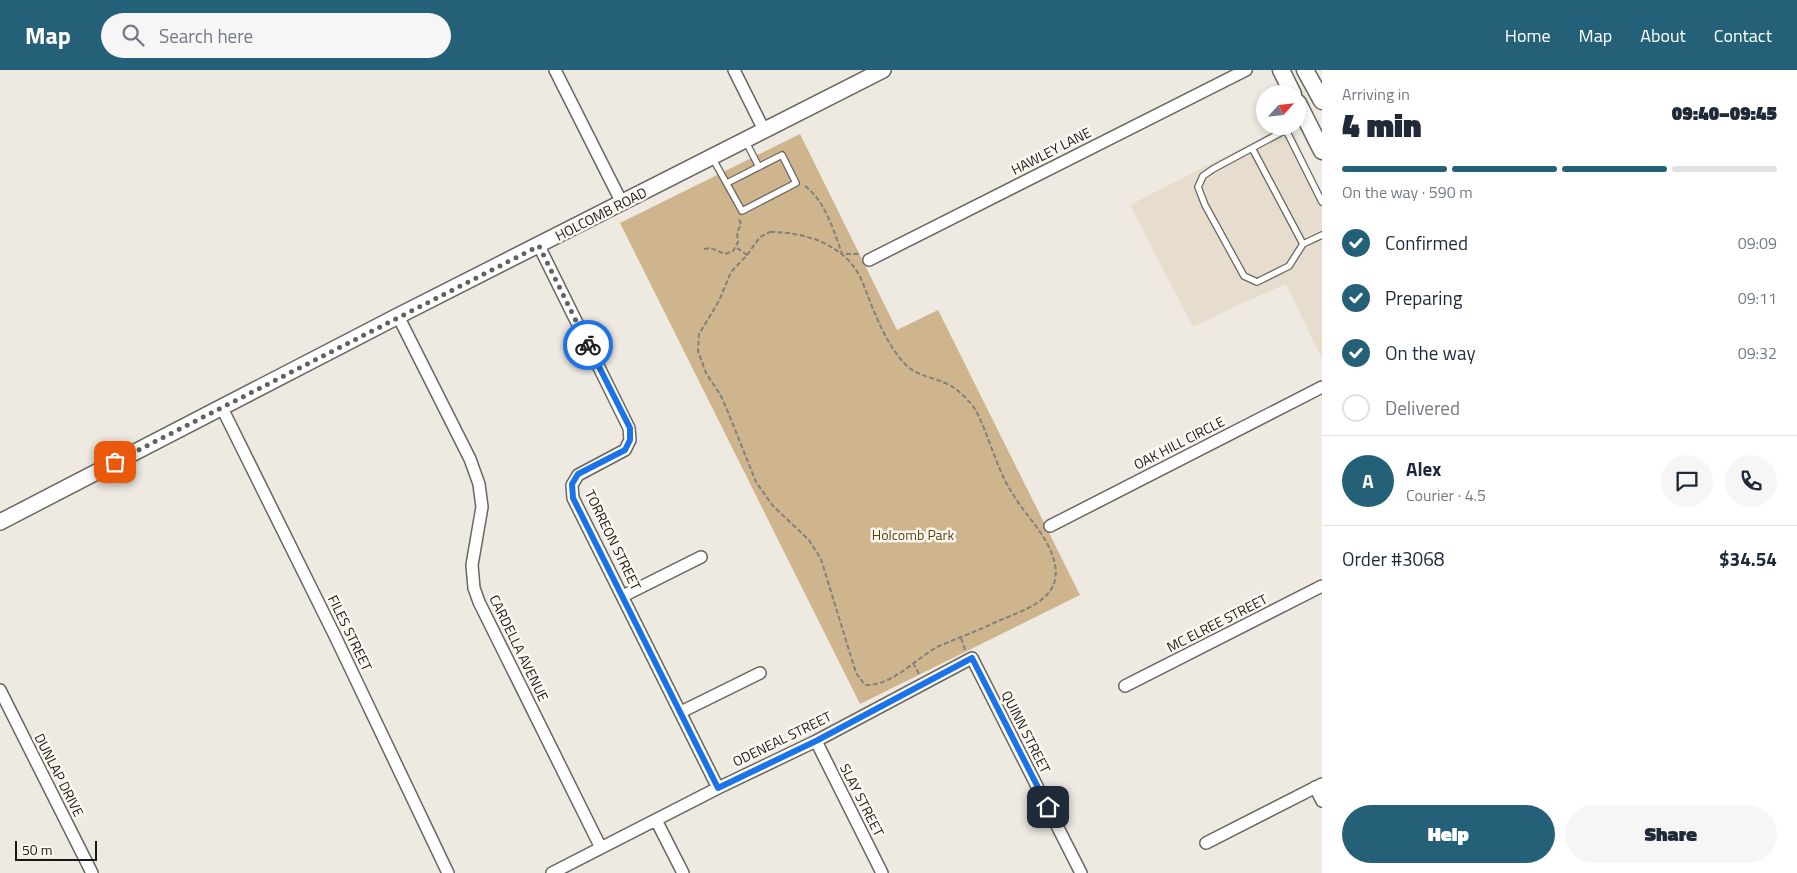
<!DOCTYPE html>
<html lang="en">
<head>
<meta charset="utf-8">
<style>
  :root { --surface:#fff; --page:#f6f6f7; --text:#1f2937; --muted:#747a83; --line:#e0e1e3; --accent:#246178 }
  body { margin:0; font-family:"Titillium Web",sans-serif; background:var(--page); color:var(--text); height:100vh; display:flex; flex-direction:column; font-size:19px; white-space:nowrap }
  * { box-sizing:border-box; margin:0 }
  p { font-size:16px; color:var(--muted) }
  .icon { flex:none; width:28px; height:28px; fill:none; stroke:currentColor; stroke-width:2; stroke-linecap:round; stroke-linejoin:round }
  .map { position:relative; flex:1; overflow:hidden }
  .drawer { display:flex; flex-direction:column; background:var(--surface); width:475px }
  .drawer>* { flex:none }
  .needle { width:32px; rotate:63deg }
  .tools { position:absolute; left:1256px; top:15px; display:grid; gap:10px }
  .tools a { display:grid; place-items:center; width:50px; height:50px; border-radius:50%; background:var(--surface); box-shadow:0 2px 8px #0003; font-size:25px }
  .scale { position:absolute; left:15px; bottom:12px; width:82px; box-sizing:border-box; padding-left:5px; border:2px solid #191815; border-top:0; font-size:14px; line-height:18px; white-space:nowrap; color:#191815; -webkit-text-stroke:4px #fcf7f0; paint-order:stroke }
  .pin { position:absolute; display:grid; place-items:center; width:42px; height:42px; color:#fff; margin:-21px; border-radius:10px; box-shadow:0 2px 8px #0006 }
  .courier { position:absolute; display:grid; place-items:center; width:50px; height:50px; margin:-25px; border:4px solid #1a73e8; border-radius:50%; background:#fff; color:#222; box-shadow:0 1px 6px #0007 }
  .summary em { font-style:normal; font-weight:800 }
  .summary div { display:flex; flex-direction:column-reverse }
  .summary { display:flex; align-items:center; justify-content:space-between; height:85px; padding:0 20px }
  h1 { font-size:32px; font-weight:800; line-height:38px }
  .bar { display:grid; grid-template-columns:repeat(4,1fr); gap:8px 5px; align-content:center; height:60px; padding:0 20px }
  .bar i { height:6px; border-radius:4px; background:var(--line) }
  .bar .current { background:var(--accent) }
  .bar p { grid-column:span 4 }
  .line { display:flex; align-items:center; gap:12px; padding:0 20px; border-top:1px solid var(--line) }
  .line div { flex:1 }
  .round { display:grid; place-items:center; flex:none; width:52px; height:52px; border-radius:26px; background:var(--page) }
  ol { padding:0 20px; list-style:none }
  li { display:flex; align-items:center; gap:15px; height:55px }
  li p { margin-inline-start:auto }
  li .icon { padding:5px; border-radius:50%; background:var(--accent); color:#fff; stroke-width:4 }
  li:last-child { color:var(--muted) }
  li i { width:28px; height:28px; border:2px solid var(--line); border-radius:50% }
  .primary-button { display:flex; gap:10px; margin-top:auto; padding:10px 20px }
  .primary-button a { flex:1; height:58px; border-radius:30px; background:var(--accent); color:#fff; font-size:20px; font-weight:800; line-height:58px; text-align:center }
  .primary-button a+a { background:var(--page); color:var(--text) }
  header { display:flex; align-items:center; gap:30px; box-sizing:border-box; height:70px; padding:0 25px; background:var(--accent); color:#fff }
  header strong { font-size:24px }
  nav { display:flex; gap:28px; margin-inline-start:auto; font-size:18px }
  .search { width:350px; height:45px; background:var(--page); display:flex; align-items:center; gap:12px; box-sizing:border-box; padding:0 18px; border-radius:28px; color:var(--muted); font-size:19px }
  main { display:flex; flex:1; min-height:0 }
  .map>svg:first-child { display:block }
  .built { fill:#e6ddcf }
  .green { fill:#ceb58e }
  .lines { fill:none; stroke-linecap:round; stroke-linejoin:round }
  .service-casing { stroke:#69665f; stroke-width:8 }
  .minor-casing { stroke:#69665f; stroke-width:14 }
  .tertiary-casing { stroke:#69665f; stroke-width:18 }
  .secondary-casing { stroke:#69665f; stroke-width:19 }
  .path { stroke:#83817b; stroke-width:2; stroke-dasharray:5 2.5; stroke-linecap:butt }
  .service { stroke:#fff; stroke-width:5.5 }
  .minor { stroke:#fff; stroke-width:11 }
  .tertiary { stroke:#fff; stroke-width:15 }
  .secondary { stroke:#fff; stroke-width:16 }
  .done { stroke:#64625d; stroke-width:5; stroke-dasharray:0 9 }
  .route { stroke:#1a73e8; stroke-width:6 }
  .labels { text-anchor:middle; stroke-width:5; stroke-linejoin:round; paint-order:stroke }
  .street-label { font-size:14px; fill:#191815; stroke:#fcf7f0 }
  .park-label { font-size:14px; fill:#5d420d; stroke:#fcf7f0 }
</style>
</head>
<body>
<header>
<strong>Map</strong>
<div class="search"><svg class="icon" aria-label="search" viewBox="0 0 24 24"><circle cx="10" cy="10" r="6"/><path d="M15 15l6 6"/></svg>Search here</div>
<nav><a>Home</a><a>Map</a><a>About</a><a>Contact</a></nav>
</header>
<main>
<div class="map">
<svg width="1322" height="803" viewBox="0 0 1322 803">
  <rect width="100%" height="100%" fill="#eeeae2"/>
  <!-- built -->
  <path class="built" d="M1284,56h8l24,60 6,11v162l-36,-75 -57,25 -36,18 -63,-122z"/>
  <!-- green -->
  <path class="green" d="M800,64l97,196 41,-20 142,285 -220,109 -240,-481z"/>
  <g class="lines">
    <!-- service casing -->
    <g class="service-casing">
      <path id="service" d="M1293,56l-80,43 -10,7 -5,11 7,18 39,71 13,6 32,-16 14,-22 19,-9
        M1286,60l36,72
        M746,72l13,25
        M1252,78l51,96
        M713,89l29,52 54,-28 -14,-28 -55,28"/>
    </g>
    <!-- minor casing -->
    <g class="minor-casing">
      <path id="minor" d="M555,0l67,133
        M734,0l30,60
        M539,176l90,182 1,12 -5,10 -47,25 -6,10 1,13 145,290
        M869,190l377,-190
        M398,246l72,143 9,25 3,23 -10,58 2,23 5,14 122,246
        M222,338l113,228 113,237
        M1050,456l272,-139
        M623,526l78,-39
        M1125,616l197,-100
        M0,620l92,183
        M681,642l79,-39
        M816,671l66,132
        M1315,717l7,14
        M656,750l27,53
        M1206,773l116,-59
        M552,803l166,-85 98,-47 156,-83 109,215"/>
    </g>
    <!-- tertiary casing -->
    <g class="tertiary-casing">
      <path id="tertiary" d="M0,452l398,-206 485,-246"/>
    </g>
    <!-- secondary casing -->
    <g class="secondary-casing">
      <path id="secondary" d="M1281,0l12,24
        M1305,0l17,31
        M1298,33l24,48"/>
    </g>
    <!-- path -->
    <path class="path" d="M805,116c20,15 29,45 37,68h18
      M770,162c18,0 35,3 52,10 10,5 20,11 28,20 12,13 16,31 23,47 8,19 18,41 33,56 10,10 24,12 37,17 13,5 24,16 32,27 15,28 21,60 39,87 13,21 31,37 39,61 14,42 -28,52 -57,65 -19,9 -38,16 -57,24 -23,12 -46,40 -74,39l-9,-12 -35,-114 -12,-19 -36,-34 -17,-24 -28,-70 -7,-16 -15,-23 -8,-22 1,-17 20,-33 12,-29 16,-17 13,-18z
      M737,178l10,7
      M704,179l7,-1 14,6 8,-3 5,-9 -1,-10 4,-7 -2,-7
      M961,568l4,12
      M913,593l6,11"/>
    <!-- service -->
    <use href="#service" class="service"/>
    <!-- minor -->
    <use href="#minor" class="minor"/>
    <!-- tertiary -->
    <use href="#tertiary" class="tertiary"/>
    <!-- secondary -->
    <use href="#secondary" class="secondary"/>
  </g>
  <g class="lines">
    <!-- done -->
    <path class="done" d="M115,392l424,-216 49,99"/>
    <!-- route -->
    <path class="route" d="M588,275l42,83v12l-5,10 -47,24 -6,10 1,14 145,290 98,-47 156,-83 76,149"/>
  </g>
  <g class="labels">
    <!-- street labels -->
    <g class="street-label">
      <text transform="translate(1051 81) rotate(-27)" y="5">HAWLEY LANE</text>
      <text transform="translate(601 144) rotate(-27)" y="5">HOLCOMB ROAD</text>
      <text transform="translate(1179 373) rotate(-27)" y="5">OAK HILL CIRCLE</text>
      <text transform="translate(613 470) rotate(64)" y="5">TORREON STREET</text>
      <text transform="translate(1217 553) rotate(-27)" y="5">MC ELREE STREET</text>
      <text transform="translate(350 563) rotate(64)" y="5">FILES STREET</text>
      <text transform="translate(519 578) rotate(64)" y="5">CARDELLA AVENUE</text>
      <text transform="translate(1026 662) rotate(63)" y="5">QUINN STREET</text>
      <text transform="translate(782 669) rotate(-26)" y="5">ODENEAL STREET</text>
      <text transform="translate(59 705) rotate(63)" y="5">DUNLAP DRIVE</text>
      <text transform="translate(862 730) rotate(63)" y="5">SLAY STREET</text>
    </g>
    <!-- park labels -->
    <g class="park-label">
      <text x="913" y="470">Holcomb Park</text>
    </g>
  </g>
</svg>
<div class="tools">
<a><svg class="needle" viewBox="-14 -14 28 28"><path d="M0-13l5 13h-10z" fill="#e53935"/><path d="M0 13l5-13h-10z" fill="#747a83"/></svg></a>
</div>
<div class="scale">50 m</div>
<div class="pin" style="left:115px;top:392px;background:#ea580c"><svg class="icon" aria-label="bag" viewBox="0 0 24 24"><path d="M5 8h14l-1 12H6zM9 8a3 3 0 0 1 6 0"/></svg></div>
<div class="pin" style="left:1048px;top:737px;background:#1f2937"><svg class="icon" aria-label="home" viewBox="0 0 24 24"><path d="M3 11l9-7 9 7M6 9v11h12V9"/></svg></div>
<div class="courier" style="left:588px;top:275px"><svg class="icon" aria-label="bike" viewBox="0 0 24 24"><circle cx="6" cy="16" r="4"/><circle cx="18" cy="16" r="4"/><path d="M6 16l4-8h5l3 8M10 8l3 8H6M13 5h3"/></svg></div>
</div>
<section class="drawer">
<div class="summary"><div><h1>4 min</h1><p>Arriving in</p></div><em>09:40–09:45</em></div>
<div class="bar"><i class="current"></i><i class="current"></i><i class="current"></i><i></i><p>On the way · 590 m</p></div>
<ol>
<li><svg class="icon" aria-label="check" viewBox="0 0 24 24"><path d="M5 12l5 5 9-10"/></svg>Confirmed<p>09:09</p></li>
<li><svg class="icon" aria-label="check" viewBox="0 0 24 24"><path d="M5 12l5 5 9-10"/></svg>Preparing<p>09:11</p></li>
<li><svg class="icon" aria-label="check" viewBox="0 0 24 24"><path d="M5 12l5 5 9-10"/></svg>On the way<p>09:32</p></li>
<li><i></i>Delivered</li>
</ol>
<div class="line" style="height:90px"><b class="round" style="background:var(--accent);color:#fff">A</b><div><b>Alex</b><p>Courier · 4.5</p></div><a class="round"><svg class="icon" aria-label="chat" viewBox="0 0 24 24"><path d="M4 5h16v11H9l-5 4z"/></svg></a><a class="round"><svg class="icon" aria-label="phone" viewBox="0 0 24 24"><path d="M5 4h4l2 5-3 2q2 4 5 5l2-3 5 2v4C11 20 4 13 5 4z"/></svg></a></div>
<div class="line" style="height:65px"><div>Order #3068</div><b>$34.54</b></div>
<div class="primary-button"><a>Help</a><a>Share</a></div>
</section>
</main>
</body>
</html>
